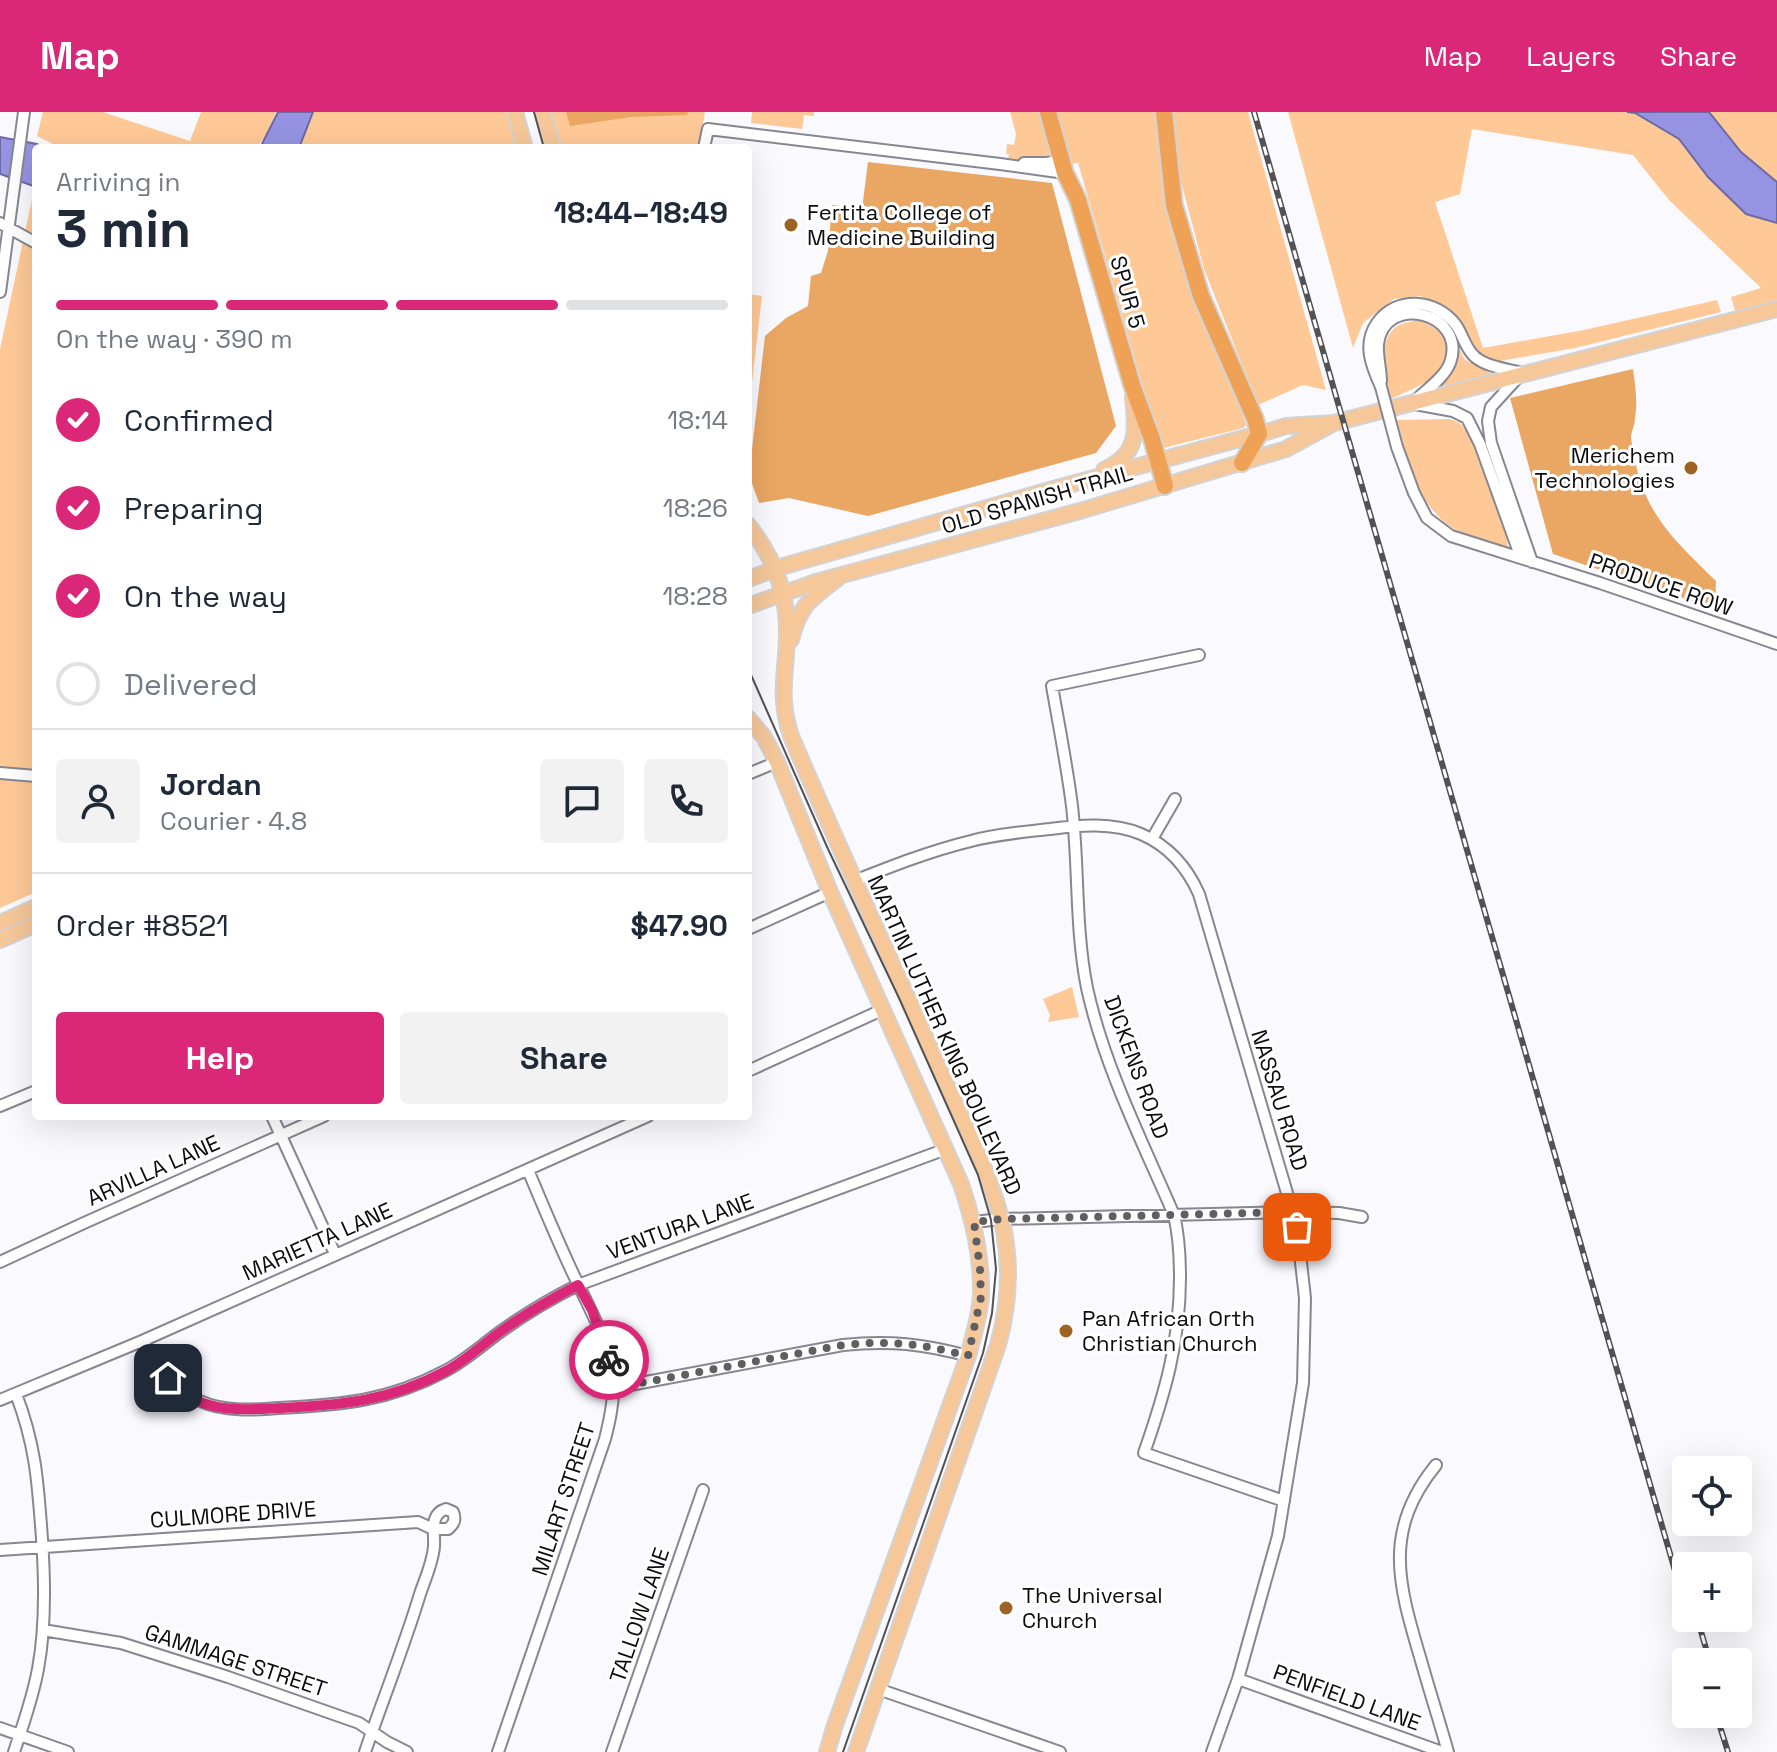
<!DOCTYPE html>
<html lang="en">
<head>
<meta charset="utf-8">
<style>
  :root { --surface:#fff; --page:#f2f2f3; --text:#1f2937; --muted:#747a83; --line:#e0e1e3; --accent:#db2777 }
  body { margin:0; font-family:"Space Grotesk",sans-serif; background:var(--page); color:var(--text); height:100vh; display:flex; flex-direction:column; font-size:30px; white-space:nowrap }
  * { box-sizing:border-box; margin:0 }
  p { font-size:26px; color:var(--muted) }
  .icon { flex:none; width:44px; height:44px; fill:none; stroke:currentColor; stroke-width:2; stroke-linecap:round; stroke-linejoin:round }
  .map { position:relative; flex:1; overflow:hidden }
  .side { position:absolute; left:32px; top:32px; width:720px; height:976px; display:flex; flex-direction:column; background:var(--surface); border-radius:8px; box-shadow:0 8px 32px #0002 }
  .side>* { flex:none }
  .tools { position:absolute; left:1672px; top:1344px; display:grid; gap:16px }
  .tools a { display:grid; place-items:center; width:80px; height:80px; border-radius:8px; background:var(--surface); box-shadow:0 8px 32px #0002; font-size:40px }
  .pin { position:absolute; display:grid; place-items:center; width:68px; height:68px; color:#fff; margin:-34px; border-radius:16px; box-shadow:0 4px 12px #0006 }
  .courier { position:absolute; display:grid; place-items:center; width:80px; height:80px; margin:-40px; border:6px solid #db2777; border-radius:50%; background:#fff; color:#222; box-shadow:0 2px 10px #0007 }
  .summary em { font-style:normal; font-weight:700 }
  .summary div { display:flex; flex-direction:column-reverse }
  .summary { display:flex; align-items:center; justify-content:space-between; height:136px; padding:0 24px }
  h1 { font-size:52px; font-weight:700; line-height:60px }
  .bar { display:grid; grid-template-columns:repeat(4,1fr); gap:12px 8px; align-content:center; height:96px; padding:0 24px }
  .bar i { height:10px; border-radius:6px; background:var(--line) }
  .bar .on { background:var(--accent) }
  .bar p { grid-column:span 4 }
  .line { display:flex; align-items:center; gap:20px; padding:0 24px; border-top:2px solid var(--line) }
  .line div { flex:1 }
  .round { display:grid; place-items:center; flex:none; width:84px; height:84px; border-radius:8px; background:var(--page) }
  ol { padding:0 24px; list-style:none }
  li { display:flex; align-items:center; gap:24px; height:88px }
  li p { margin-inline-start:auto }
  li .icon { padding:8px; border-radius:50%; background:var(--accent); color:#fff; stroke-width:4 }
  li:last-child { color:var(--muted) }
  li i { width:44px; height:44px; border:4px solid var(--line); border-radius:50% }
  .primary-button { display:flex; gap:16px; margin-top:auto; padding:16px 24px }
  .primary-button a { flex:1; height:92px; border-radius:8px; background:var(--accent); color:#fff; font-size:32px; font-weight:700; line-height:92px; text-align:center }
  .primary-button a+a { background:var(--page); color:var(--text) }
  header { display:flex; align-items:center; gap:48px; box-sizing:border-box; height:112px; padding:0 40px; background:var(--accent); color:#fff }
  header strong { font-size:38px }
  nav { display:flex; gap:44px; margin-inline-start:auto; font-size:28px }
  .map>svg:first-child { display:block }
  .green { fill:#ffc997 }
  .forest { fill:#eaa663 }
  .water { fill:#9693e3; stroke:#6d6aa3; stroke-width:2 }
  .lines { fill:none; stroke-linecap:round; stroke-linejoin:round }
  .minor-casing { stroke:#868790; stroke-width:14 }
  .major-casing { stroke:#d3d3d4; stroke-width:18 }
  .highway-casing { stroke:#d3d3d4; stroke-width:20 }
  .minor { stroke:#fff; stroke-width:10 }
  .major { stroke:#f5c799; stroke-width:14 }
  .highway { stroke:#efa255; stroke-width:16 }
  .tram { stroke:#525255; stroke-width:2 }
  .rail-casing { stroke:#525255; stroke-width:6 }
  .rail { stroke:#fff; stroke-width:3; stroke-dasharray:9; stroke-linecap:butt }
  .minor-bridge-casing { stroke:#868790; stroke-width:14; stroke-linecap:butt }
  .minor-bridge { stroke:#fff; stroke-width:10 }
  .done { stroke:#5f5f63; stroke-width:8; stroke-dasharray:0 14.4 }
  .route { stroke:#db2777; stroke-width:10 }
  .poi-dot { fill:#9e6323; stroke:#fff; stroke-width:3 }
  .labels { text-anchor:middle; stroke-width:6; stroke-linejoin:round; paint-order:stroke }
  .poi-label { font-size:22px; fill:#0c0c0f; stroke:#fff; text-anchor:start }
  .street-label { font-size:22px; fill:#0c0c0f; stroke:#fff }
</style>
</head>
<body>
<header>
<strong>Map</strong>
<nav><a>Map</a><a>Layers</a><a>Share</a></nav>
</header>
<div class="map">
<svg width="1777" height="1640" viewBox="0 0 1777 1640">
  <rect width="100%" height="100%" fill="#f9f9fe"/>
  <!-- green -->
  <path class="green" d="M43,0h60l87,29 11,-29h75l-11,25 -9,11h-195l-24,-12z
    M313,0h194l9,36h-217z
    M548,0h157l-6,36h-141z
    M752,0h62v4l-10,-1 -2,14 -51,-6z
    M1010,0h31l11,39 -6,8 -37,2 -3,-4 2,1 1,-4h-3l1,-10 7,1 2,-11z
    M1055,0h101c9,66 19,135 42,198 14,37 31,72 46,108l2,7 -3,3 -80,20 -3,-2 -82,-283 -8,1z
    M1169,0h79l78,278 -23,-5 -45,20 -54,-136 -29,-110z
    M1288,0h489v188l-42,11 -4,-14 30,-9 -92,-88 -36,-45 -161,-26 -12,65 -25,8 48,146 101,-18 133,-30 4,12 -146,36 -76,13 -15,-1 -17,-16 -6,-22 -19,-16 -22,-10 -26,3 -31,24 -10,25z
    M34,78l2,1v701l-36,16v-559z
    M748,182l14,2 -14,121z
    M1418,208c13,5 24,10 28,25 7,31 -33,43 -55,54 -5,-22 -17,-59 8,-74 5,-3 13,-3 19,-5z
    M1458,234l7,14 26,13v2l-48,12 -2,-1c13,-15 16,-21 17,-40z
    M1450,307l10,4 12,16 35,99 1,11c-16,-6 -34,-9 -48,-17 -42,-21 -52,-70 -63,-112z
    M1072,875l7,30 -31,5 2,-7 -7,-16z"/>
  <!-- forest -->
  <path class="forest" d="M566,0h122l-1,3 -56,2 -61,9z
    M868,50l184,21 64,243 -20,27 -228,63 -79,-18 -30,5 -10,-28 16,-139 21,-18 22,-12 3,-30 10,-3 7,-22 4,-46 30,4z
    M1633,257c2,16 5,32 2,49 0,6 -3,12 -4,18 0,7 3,17 4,24 10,55 43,84 81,121l-1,28 -162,-55 -43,-156z"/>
  <!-- water -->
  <path class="water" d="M278,0h35l-14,36h-39z
    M1627,0h82l32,40 36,30v41l-31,-9 -38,-37 -29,-38 -44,-26z
    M0,25l37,7 7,4h-8v39l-36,-13z"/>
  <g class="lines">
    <!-- minor casing -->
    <g class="minor-casing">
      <path id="minor" d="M704,36l4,-19 292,35 65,9
        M1024,51h23l14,-3
        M0,111l36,20
        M0,180l24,-180
        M1381,269c0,-11 -4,-25 -3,-37 6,-52 90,-32 72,19 -6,15 -23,26 -34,37
        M1381,275c-9,-20 -19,-43 -4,-64 20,-28 59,-24 79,2 7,10 9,23 19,32 12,10 32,12 47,16l-31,34 -3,14 3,22 41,119
        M1415,292l38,7 14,7 13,26 41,114
        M1397,335l17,46 13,25 24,18 149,47 177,61
        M1199,543l-147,31c7,40 15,80 20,120 7,61 3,122 15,182 17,78 56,155 87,227 5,21 6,41 6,62 0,65 -15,116 -36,176l140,48
        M0,661l36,3
        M748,662l29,-12
        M1152,727l23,-40
        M854,769c38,-15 76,-30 117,-40 25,-7 52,-9 79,-12 29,-4 63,-7 91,5 28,12 46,33 58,60l98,333 8,71 -2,85 -25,153 -40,143 -26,73
        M748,817l82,-37
        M748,959l136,-62
        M0,994l36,-15
        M272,1004l63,138
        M974,1110l27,-3 292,-7 46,1 23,4
        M0,1150l84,-39 240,-107
        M142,1229c16,25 31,47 58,60 24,11 54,9 79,7 62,-3 110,-7 166,-37 20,-10 37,-26 55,-39 25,-18 50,-33 78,-47l368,-136
        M614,1276l229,-43c46,-5 81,-1 125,11
        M0,1288l142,-59 506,-225
        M1436,1353c-53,65 -38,118 -16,192 9,32 19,63 28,95
        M0,1438l418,-28 15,7h15c6,-5 8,-9 5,-17l-7,-3c-17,5 -11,23 -12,37 -1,16 -9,33 -14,48 -16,53 -37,105 -55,158
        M43,1518l78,13 107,34 131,46 28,19 20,10
        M1238,1567l204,73
        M878,1577l182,63
        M0,1616l68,24
        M14,1640c9,-27 19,-55 24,-83 8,-43 7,-87 4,-130 -4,-55 -6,-93 -26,-145
        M498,1640l107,-313c4,-16 8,-32 8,-49 1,-37 -19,-73 -35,-106 -18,-37 -34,-76 -50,-114
        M612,1640l91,-262"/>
    </g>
    <!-- major casing -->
    <g class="major-casing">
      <path id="major" d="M515,0l10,36
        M543,0l10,36
        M1104,358c36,-17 32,-39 29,-73
        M748,413c26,32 40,69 39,111 -1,39 -9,61 4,100 47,111 99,221 148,332 22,51 54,109 65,163 7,38 4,78 -6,114l-142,407
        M748,467l36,-13 273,-78 213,-57 16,-5 48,-3 443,-114
        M748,494l68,-24 264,-71 206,-62 44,-24
        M791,528c8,-34 19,-41 46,-61
        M748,606l16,19 13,25 53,130 131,292c12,36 21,72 20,111 -1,20 -8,42 -13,61l-133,369 -8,27
        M0,811l36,-16
        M0,828l36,-16"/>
    </g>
    <!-- highway casing -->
    <g class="highway-casing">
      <path id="highway" d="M1048,0l17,61 13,27 54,185 20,54 13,47
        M1164,0l10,93 27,91 54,123 4,15 -17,29"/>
    </g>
    <!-- minor -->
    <use href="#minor" class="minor"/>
    <!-- major -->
    <use href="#major" class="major"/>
    <!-- highway -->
    <use href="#highway" class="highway"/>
    <!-- tram -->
    <path class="tram" d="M534,0l10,36
      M748,556l80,181 71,149 79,177 13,45 5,49 -4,44 -9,40 -140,399"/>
    <!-- rail casing -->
    <g class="rail-casing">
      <path id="rail" d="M1254,0l432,1497
        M1697,1506l13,44
        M1716,1602l12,38"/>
    </g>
    <!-- rail -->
    <use href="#rail" class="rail"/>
    <!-- minor-bridge casing -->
    <g class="minor-bridge-casing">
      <path id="minor-bridge" d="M1381,275l16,60"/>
    </g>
    <!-- minor-bridge -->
    <use href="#minor-bridge" class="minor-bridge"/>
  </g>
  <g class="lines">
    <!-- done -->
    <path class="done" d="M609,1248l5,28 229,-43c48,-5 79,-1 125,11l13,-59 -1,-28 -6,-47 27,-3 292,-7 4,15"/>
    <!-- route -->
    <path class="route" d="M168,1266c10,10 21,19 35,25 24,9 53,6 78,5 61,-3 109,-7 165,-37 19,-10 36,-26 54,-39 25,-18 51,-33 78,-47l14,25 17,50"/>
  </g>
  <!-- markers -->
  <g class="poi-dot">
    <circle cx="791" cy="113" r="8"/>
    <circle cx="1691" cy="356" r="8"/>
    <circle cx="1066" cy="1219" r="8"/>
    <circle cx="1006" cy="1496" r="8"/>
  </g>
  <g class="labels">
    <!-- poi labels -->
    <g class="poi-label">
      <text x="807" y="108">Fertita College of<tspan x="807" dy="25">Medicine Building</tspan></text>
      <text x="1675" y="351" text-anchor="end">Merichem<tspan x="1675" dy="25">Technologies</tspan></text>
      <text x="1082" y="1214">Pan African Orth<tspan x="1082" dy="25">Christian Church</tspan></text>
      <text x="1022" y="1491">The Universal<tspan x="1022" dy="25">Church</tspan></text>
    </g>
    <!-- street labels -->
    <g class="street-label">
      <text transform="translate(1128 180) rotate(74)" y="8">SPUR 5</text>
      <text transform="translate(1037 387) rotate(-16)" y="8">OLD SPANISH TRAIL</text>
      <text transform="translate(1661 472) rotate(19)" y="8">PRODUCE ROW</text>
      <text transform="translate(945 923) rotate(66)" y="8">MARTIN LUTHER KING BOULEVARD</text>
      <text transform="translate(1137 955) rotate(70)" y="8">DICKENS ROAD</text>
      <text transform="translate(1280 988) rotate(73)" y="8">NASSAU ROAD</text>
      <text transform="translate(153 1058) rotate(-24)" y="8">ARVILLA LANE</text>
      <text transform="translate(680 1114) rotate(-20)" y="8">VENTURA LANE</text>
      <text transform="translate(317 1129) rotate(-24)" y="8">MARIETTA LANE</text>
      <text transform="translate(563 1387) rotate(-72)" y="8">MILART STREET</text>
      <text transform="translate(233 1402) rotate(-4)" y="8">CULMORE DRIVE</text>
      <text transform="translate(639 1503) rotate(-71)" y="8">TALLOW LANE</text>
      <text transform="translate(236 1548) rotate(18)" y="8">GAMMAGE STREET</text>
      <text transform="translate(1347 1585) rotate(20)" y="8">PENFIELD LANE</text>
    </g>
  </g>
</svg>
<div class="tools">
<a><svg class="icon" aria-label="locate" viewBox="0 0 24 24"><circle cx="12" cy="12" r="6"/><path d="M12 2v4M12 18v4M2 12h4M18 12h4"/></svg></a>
<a>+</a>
<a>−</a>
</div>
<div class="pin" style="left:1297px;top:1115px;background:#ea580c"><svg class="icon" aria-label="bag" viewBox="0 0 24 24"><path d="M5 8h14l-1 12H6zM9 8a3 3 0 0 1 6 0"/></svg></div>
<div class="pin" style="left:168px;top:1266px;background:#1f2937"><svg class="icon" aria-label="home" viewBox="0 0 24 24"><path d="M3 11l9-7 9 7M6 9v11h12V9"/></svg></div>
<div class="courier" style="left:609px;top:1248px"><svg class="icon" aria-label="bike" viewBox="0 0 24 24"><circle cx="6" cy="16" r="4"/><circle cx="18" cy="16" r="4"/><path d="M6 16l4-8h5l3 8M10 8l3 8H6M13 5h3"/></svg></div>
<section class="side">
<div class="summary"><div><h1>3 min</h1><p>Arriving in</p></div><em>18:44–18:49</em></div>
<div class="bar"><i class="on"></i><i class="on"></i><i class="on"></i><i></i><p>On the way · 390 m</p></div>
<ol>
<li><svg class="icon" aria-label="check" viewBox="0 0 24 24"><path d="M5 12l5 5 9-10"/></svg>Confirmed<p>18:14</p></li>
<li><svg class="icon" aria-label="check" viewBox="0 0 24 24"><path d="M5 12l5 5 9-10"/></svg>Preparing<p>18:26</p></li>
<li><svg class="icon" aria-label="check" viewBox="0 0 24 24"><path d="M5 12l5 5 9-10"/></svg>On the way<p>18:28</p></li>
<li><i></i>Delivered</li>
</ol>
<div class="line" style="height:144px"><a class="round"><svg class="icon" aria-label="person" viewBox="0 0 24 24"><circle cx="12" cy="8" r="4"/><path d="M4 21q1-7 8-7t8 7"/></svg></a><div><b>Jordan</b><p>Courier · 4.8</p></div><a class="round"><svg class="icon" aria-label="chat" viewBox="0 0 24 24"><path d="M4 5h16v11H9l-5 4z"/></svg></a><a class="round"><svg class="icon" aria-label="phone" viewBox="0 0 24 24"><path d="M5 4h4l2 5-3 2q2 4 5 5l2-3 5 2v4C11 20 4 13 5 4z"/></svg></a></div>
<div class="line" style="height:104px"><div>Order #8521</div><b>$47.90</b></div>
<div class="primary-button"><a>Help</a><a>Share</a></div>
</section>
</div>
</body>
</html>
